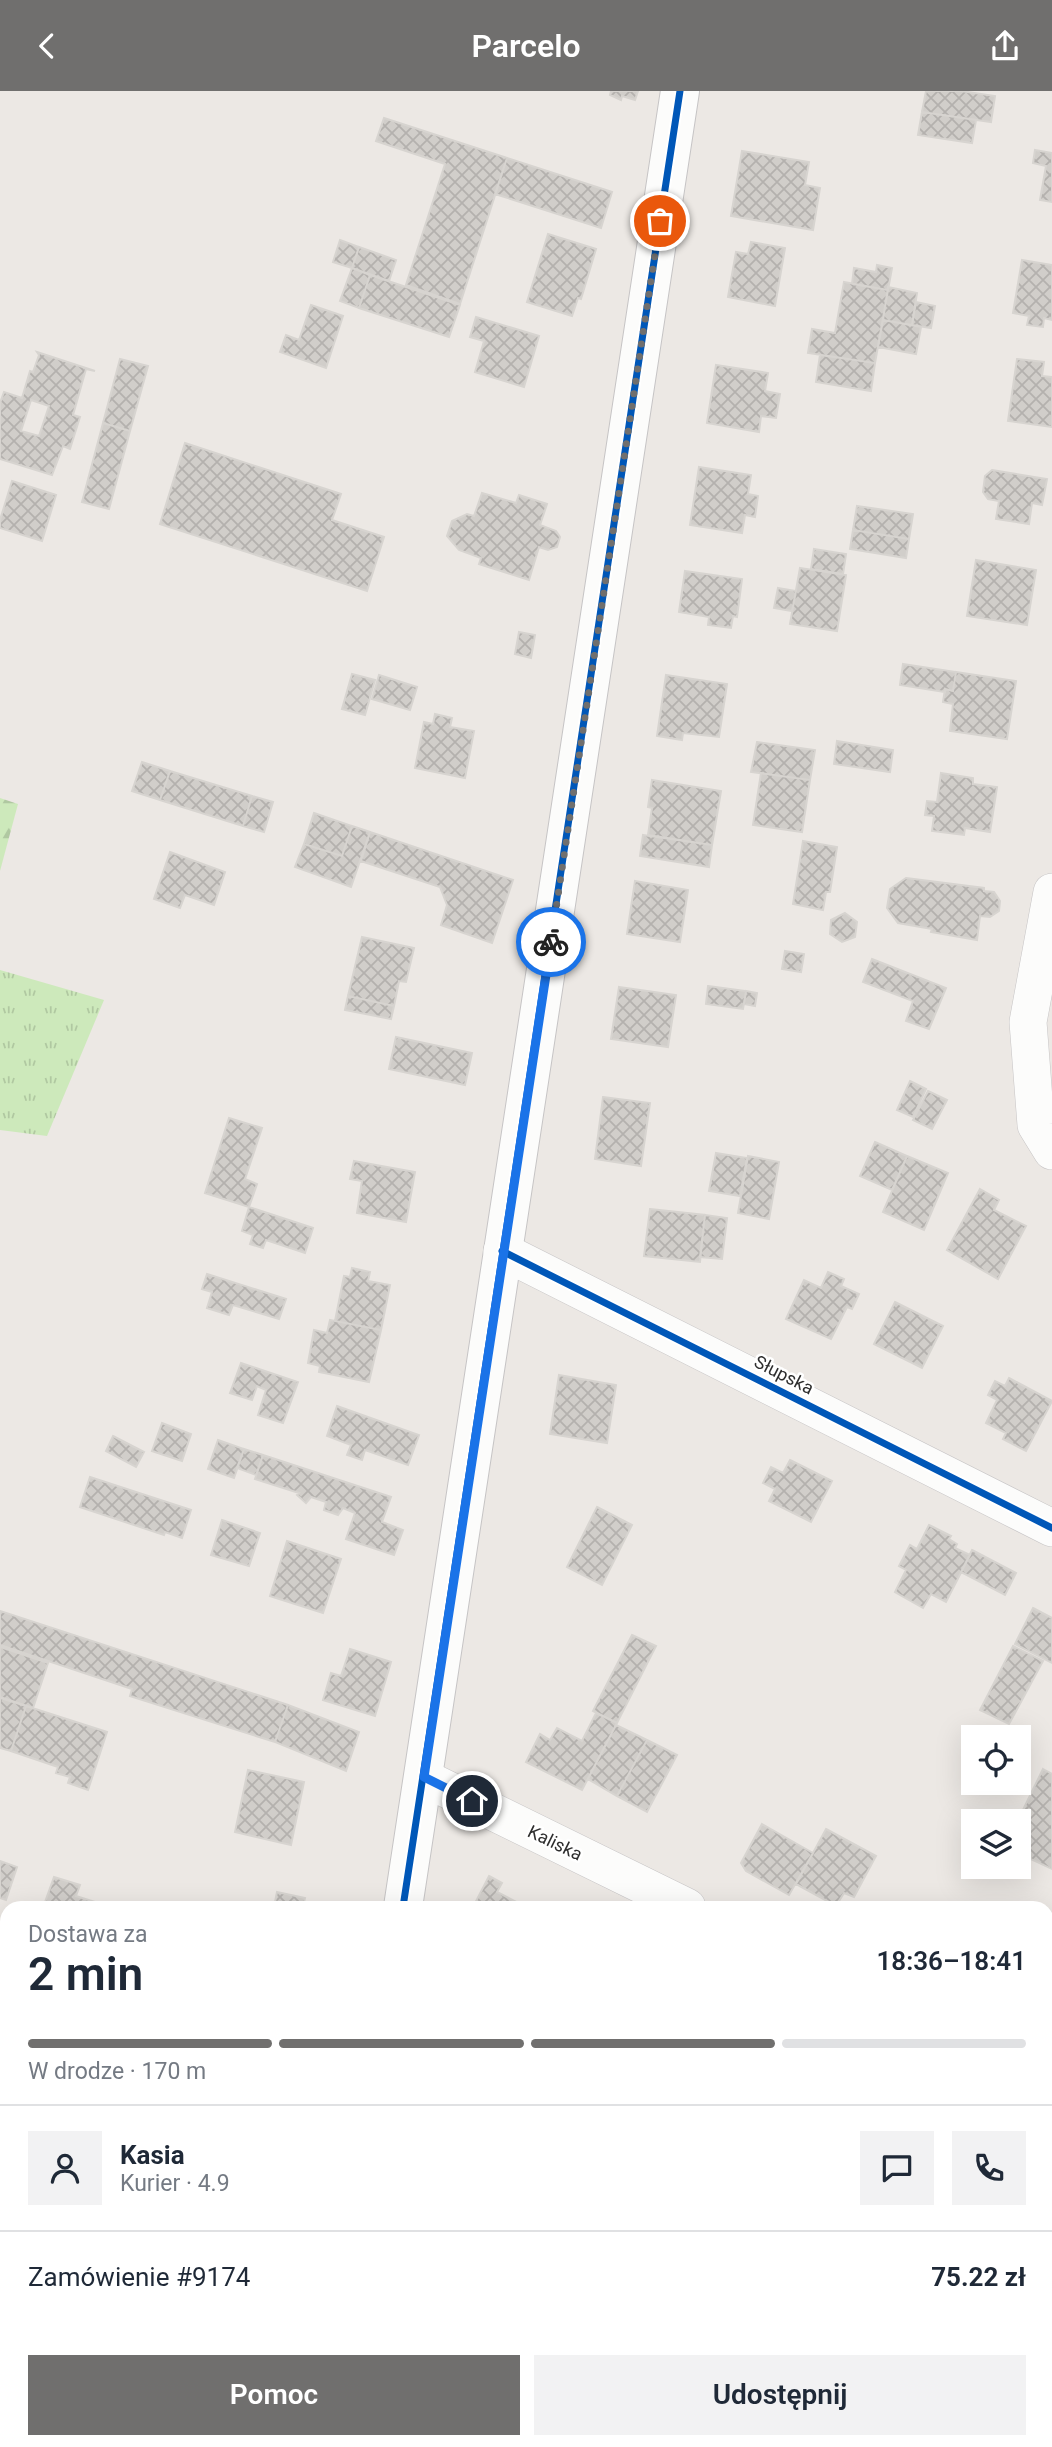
<!DOCTYPE html>
<html lang="pl">
<head>
<meta charset="utf-8">
<style>
  :root { --surface:#fff; --page:#f2f2f3; --text:#1f2937; --muted:#747a83; --line:#e0e1e3; --accent:#706f6e }
  body { margin:0; font-family:Roboto,sans-serif; background:var(--page); color:var(--text); height:100vh; display:flex; flex-direction:column; font-size:26px; white-space:nowrap }
  * { box-sizing:border-box; margin:0 }
  p { font-size:23px; color:var(--muted) }
  .icon { flex:none; width:38px; height:38px; fill:none; stroke:currentColor; stroke-width:2; stroke-linecap:round; stroke-linejoin:round }
  .map { position:relative; flex:1; overflow:hidden }
  .panel { position:absolute; left:0px; top:1810px; width:1054px; height:548px; display:flex; flex-direction:column; background:var(--surface); border-radius:21px 21px 0 0; box-shadow:0 7px 28px #0002 }
  .panel>* { flex:none }
  .fabs { position:absolute; left:961px; top:1634px; display:grid; gap:14px }
  .fabs a { display:grid; place-items:center; width:70px; height:70px; border-radius:0px; background:var(--surface); box-shadow:0 7px 28px #0002; font-size:35px }
  .pin { position:absolute; display:grid; place-items:center; width:60px; height:60px; color:#fff; margin:-30px; border:4px solid #fff; border-radius:50%; box-shadow:0 2px 7px #0007 }
  .courier { position:absolute; display:grid; place-items:center; width:70px; height:70px; margin:-35px; border:5px solid #1a73e8; border-radius:50%; background:#fff; color:#222; box-shadow:0 2px 9px #0007 }
  .head em { font-style:normal; font-weight:600 }
  .head div { display:flex; flex-direction:column-reverse }
  .head { display:flex; align-items:center; justify-content:space-between; height:119px; padding:0 28px }
  h1 { font-size:46px; font-weight:600; line-height:52px }
  .bar { display:grid; grid-template-columns:repeat(4,1fr); gap:10px 7px; align-content:center; height:84px; padding:0 28px }
  .bar i { height:9px; border-radius:5px; background:var(--line) }
  .bar .current { background:var(--accent) }
  .bar p { grid-column:span 4 }
  .line { display:flex; align-items:center; gap:18px; padding:0 28px; border-top:2px solid var(--line) }
  .line div { flex:1 }
  .round { display:grid; place-items:center; flex:none; width:74px; height:74px; border-radius:0px; background:var(--page) }
  .cta { display:flex; gap:14px; margin-top:auto; padding:14px 28px }
  .cta a { flex:1; height:80px; border-radius:0px; background:var(--accent); color:#fff; font-size:28px; font-weight:600; line-height:80px; text-align:center }
  .cta a+a { background:var(--page); color:var(--text) }
  header { display:flex; justify-content:space-between; align-items:center; height:91px; padding:0 28px; background:var(--accent); color:#fff; font-size:32px; font-weight:600 }
  .map>svg:first-child { display:block }
  .grass { fill:url(#grass-tufts) }
  .forest { fill:url(#forest-firs) }
  .building { fill:url(#building-cross-hatch); stroke:#d7d4d0; stroke-width:2; fill-rule:evenodd }
  .lines { fill:none; stroke-linecap:round; stroke-linejoin:round }
  .minor-casing { stroke:#c6c4c5; stroke-width:38 }
  .tertiary-casing { stroke:#c6c4c5; stroke-width:40 }
  .minor { stroke:#fcfcfb; stroke-width:37 }
  .tertiary { stroke:#fcfcfb; stroke-width:38 }
  .cycleway-casing { stroke:#fff; stroke-width:11 }
  .cycleway { stroke:#0057b8; stroke-width:7 }
  .done { stroke:#706f6e; stroke-width:7; stroke-dasharray:0 12.6 }
  .route { stroke:#1a73e8; stroke-width:9 }
  .labels { text-anchor:middle; stroke-width:5; stroke-linejoin:round; paint-order:stroke }
  .street-label { font-size:18px; fill:#2e2e2e; stroke:#fff }
</style>
</head>
<body>
<header><svg class="icon" aria-label="back" viewBox="0 0 24 24"><path d="M15 5l-7 7 7 7"/></svg>Parcelo<svg class="icon" aria-label="share" viewBox="0 0 24 24"><path d="M12 15V3M7 8l5-5 5 5M5 13v7h14v-7"/></svg></header>
<div class="map">
<svg width="1052" height="2356" viewBox="0 0 1052 2356">
  <defs>
    <pattern id="grass-tufts" width="24" height="20" patternUnits="userSpaceOnUse" patternTransform="scale(1.75)"><rect width="24" height="20" fill="#cde9bb"/><path d="M3 7l-1-3M5 7V3M7 7l1-3M15 17l-1-3M17 17v-4M19 17l1-3" fill="none" stroke="#b0c8a1"/></pattern>
    <pattern id="forest-firs" width="22" height="20" patternUnits="userSpaceOnUse" patternTransform="scale(1.75)"><rect width="22" height="20" fill="#cde9bb"/><path d="M5 1l3.5 6h-7zM16 11l3.5 6h-7z" fill="#b0c8a1"/></pattern>
    <pattern id="building-cross-hatch" width="8" height="8" patternUnits="userSpaceOnUse" patternTransform="scale(1.75)"><rect width="8" height="8" fill="#d1ceca"/><path d="M0 0l8 8M0 8l8-8" fill="none" stroke="#b4b1ae"/></pattern>
  </defs>
  <rect width="100%" height="100%" fill="#ece8e4"/>
  <!-- grass -->
  <path class="grass" d="M0,879l104,30 -57,136 -47,-6z"/>
  <!-- forest -->
  <path class="forest" d="M0,707l18,6 -18,67z"/>
  <!-- building -->
  <path class="building" d="M611,0h27l-3,9 -13,-4 -1,4 -11,-5z
    M926,0h35l34,5 -4,26 -69,-10z
    M922,21l54,8 -4,23 -54,-8z
    M384,27l123,40 -47,146 -54,-19 39,-121 -69,-23z
    M1035,59l17,3v49l-12,-2 6,-34 -13,-3z
    M742,60l67,11 -4,23 15,3 -7,42 -82,-14z
    M507,67l105,34 -11,36 -106,-34z
    M548,143l48,15 -15,50 -3,-1 -6,18 -45,-14z
    M340,149l19,7 -7,21 -19,-6z
    M751,151l34,6 -10,58 -47,-9 8,-45 12,2z
    M359,156l37,13 -7,21 -37,-13z
    M1022,169l30,5v55l-8,-2 -1,9 -16,-2 2,-9 -16,-3z
    M877,174l15,3 -4,22 -36,-6 2,-16 22,4z
    M352,177l18,7 -11,33 -19,-7z
    M370,184l90,30 -11,32 -90,-29z
    M844,191l44,8 -13,73 -67,-10 4,-24 23,4z
    M888,196l29,6 -5,32 -29,-5z
    M916,211l19,4 -4,22 -19,-3z
    M311,214l32,11 -17,52 -46,-16 6,-17 13,5z
    M476,226l63,19 -15,51 -49,-15 9,-31 -14,-4z
    M883,229l38,7 -5,27 -38,-7z
    M37,261l58,19 -9,-2 -13,46 7,2 -10,32 -7,-3 -11,29 -52,-16v-56l4,-11 18,6 8,-27 3,1 6,-17zM31,309l18,6 -10,30 -18,-5z
    M820,264l55,8 -4,28 -55,-9z
    M120,268l28,7 -18,65 -27,-8z
    M1017,268l27,3 -2,14 10,1v50l-44,-6z
    M716,274l52,8 -3,18 15,3 -4,24 -15,-2 -2,16 -52,-9z
    M103,332l27,8 -21,78 -27,-7z
    M185,352l156,51 -9,26 52,17 -17,54 -207,-67z
    M699,376l52,8 -3,19 10,2 -3,21 -10,-2 -3,18 -52,-8z
    M992,379l55,9 -5,26 -10,-2 -3,21 -33,-5 3,-18 -11,-2 -5,-7 2,-16z
    M12,390l44,14 -14,46 -42,-13v-8z
    M482,402l34,10 3,-8 28,9 -7,21 16,6 4,6 -3,10 -9,3 -9,-3 -10,33 -50,-16 2,-6 -22,-8 -12,-14 5,-15 15,-7 7,2z
    M857,415l56,8 -4,25 -56,-9z
    M853,439l56,9 -3,19 -56,-9z
    M814,458l32,5 -3,20 -32,-5z
    M976,469l60,10 -9,55 -60,-9z
    M800,477l46,7 -9,56 -47,-7z
    M685,480l57,8 -5,38 -4,-1 -2,12 -23,-3 1,-8 -30,-5z
    M778,497l18,3 -4,20 -18,-3z
    M519,541l16,3 -4,23 -16,-4z
    M903,573l53,8 -3,19 -8,-2v3l-45,-7z
    M956,581l60,9 -9,58 -57,-8 3,-27 -10,-2 2,-13 8,2z
    M352,583l23,6 -10,35 -23,-6z
    M379,584l38,12 -7,23 -38,-11z
    M666,584l61,9 -8,53 -36,-4 -1,7 -25,-4z
    M435,623l17,4 -2,9 24,4 -9,47 -50,-10 9,-46 9,2z
    M837,650l56,9 -3,22 -56,-8z
    M757,651l58,8 -5,30 -59,-8z
    M142,671l28,9 -10,29 -28,-9z
    M170,680l82,25 -9,30 -83,-26z
    M761,682l49,7 -8,52 -49,-7z
    M941,682l32,5v6l24,3 -7,45 -25,-4 -1,7 -32,-4 2,-15 -9,-1 2,-14 10,1z
    M652,689l69,11 -9,54 -64,-10 4,-27 -4,-1z
    M252,705l21,6 -9,30 -21,-6z
    M314,722l38,13 -10,30 -38,-12z
    M352,735l18,6 -19,55 -56,-20 9,-23 38,12z
    M370,741l143,48 -21,63 -51,-18 6,-20 -7,-18 -79,-26z
    M643,744l69,10 -3,22 -69,-11z
    M803,750l34,6 -7,45h-4l-3,18 -30,-6z
    M170,761l55,20 -11,33 -29,-10 -5,13 -26,-9z
    M906,787l78,10v3l10,1 6,9 -1,10 -9,6 -10,-1 -3,24 -46,-8 1,-3 -34,-6 -11,-15 3,-19z
    M635,790l53,9 -8,52 -53,-8z
    M845,822l12,9 -2,15 -13,5 -12,-8 1,-14z
    M362,846l52,11 -8,34 -7,-1 -5,25 -46,-10z
    M785,860l19,3 -3,18 -19,-3z
    M872,868l74,29 -17,41 -23,-8 7,-20 -50,-19z
    M708,895l38,5 -3,18 -37,-5z
    M619,896l57,8 -8,52 -57,-8z
    M746,900l11,2 -2,13 -11,-2z
    M348,905l46,10 -3,13 -46,-9z
    M396,946l76,16 -7,32 -76,-16z
    M910,990l16,8 -13,28 -16,-7z
    M928,1000l19,9 -15,29 -19,-9z
    M603,1006l47,6 -9,63 -46,-7z
    M229,1027l33,10 -17,51 12,5 -8,23 -44,-14z
    M875,1051l32,14 -15,34 -32,-14z
    M716,1062l31,5 -7,38 -31,-5z
    M748,1065l31,6 -10,57 -31,-6z
    M907,1065l41,17 -24,57 -41,-18z
    M354,1070l61,11 -9,50 -49,-9 5,-32 -12,-2z
    M980,1098l19,11 -5,10 32,16 -28,53 -51,-29z
    M249,1116l64,21 -8,25 -39,-13 -3,8 -13,-4 3,-9 -11,-4z
    M650,1118l55,6 -5,47 -56,-6z
    M705,1124l22,3 -5,41 -22,-2z
    M352,1177l18,4 -2,9 22,4 -9,45 -46,-9 9,-45 6,1z
    M828,1181l16,7 -3,7 18,8 -7,15 -5,-2 -16,32 -45,-20 18,-39 17,8z
    M207,1183l79,25 -7,20 -46,-14 -4,10 -22,-7 5,-16 -10,-3z
    M895,1211l48,24 -21,42 -48,-24z
    M330,1229l51,10 -12,52 -50,-10 1,-6 -12,-3 6,-33 13,3z
    M241,1272l57,19 -15,41 -25,-8 8,-25 -9,-4 -5,14 -22,-7z
    M559,1284l57,10 -9,58 -57,-9z
    M1009,1287l43,23 -26,50 -23,-12 3,-6 -20,-10 11,-23 -9,-5 7,-14 10,5z
    M337,1315l82,29 -11,30 -43,-15 -3,10 -15,-5 4,-10 -24,-9z
    M162,1332l29,11 -9,27 -30,-10z
    M113,1345l31,16 -8,15 -30,-16z
    M218,1349l26,9 -10,29 -26,-9z
    M244,1358l19,6 -7,20 -19,-7z
    M263,1364l128,42 -9,25 21,8 -9,25 -48,-16 9,-26 -12,-5 -5,7 -14,-5 2,-8 -15,-5 -5,6 -9,-8 2,-2 -44,-14z
    M790,1369l42,21 -21,41 -42,-21 6,-12 -12,-6 8,-16 12,6z
    M90,1386l101,33 -9,28 -17,-6 -1,3 -84,-28z
    M597,1416l35,18 -30,60 -35,-18z
    M222,1429l38,13 -11,33 -38,-11z
    M929,1434l22,11 -2,3 8,5 -2,4 15,7 -24,47 -15,-8 -8,14 -28,-16 11,-22 -7,-4 11,-21 7,4z
    M287,1450l54,18 -18,54 -53,-17z
    M972,1459l44,23 -11,22 -44,-23z
    M1033,1517l19,10v45l-37,-19z
    M0,1520l288,94 -13,37 -145,-46 2,-7 -132,-44z
    M632,1544l24,11 -39,77 -24,-12z
    M1013,1555l30,15 -34,63 -29,-14z
    M0,1556l48,16 -15,45 -33,-11z
    M350,1558l41,13 -16,54 -52,-16 8,-27 10,3z
    M0,1607l26,8 -15,45 -11,-3z
    M288,1614l71,27 -13,39 -71,-29z
    M26,1615l81,26 -19,58 -20,-7 2,-6 -14,-4 2,-6 -47,-16z
    M596,1622l21,10 -35,67 -56,-28 14,-28 10,6 7,-12 25,13z
    M616,1634l31,15 -30,56 -29,-17z
    M647,1649l30,15 -30,57 -30,-16z
    M1043,1678l9,5v95l-34,-16 -1,-31z
    M248,1679l56,12 -13,63 -56,-13z
    M762,1733l51,29 -24,42 -43,-24 -5,-8z
    M826,1738l50,27 -22,41 -10,-4 -8,13 -40,-22z
    M0,1770l17,6 -11,33 -6,-2z
    M489,1785l13,7 -5,9 29,15h-53z
    M54,1786l26,8 -4,11 22,7 -1,4h-35l-17,-5z
    M277,1801l28,6 -2,9h-29z
    M0,2069l7,2v35l-7,-2z
    M0,2257l7,3v87l-7,-3z
    M1052,2326v30h-14l2,-6h6v-12z
    M17,2350h92l-2,6h-73z
    M441,2350h77l-3,6h-75l-2,-1z
    M906,2350h63l-3,6 -9,-3 -2,3h-37z
    M1010,2350h27l-3,6h-18l-8,-3z"/>
  <g class="lines">
    <!-- minor casing -->
    <g class="minor-casing">
      <path id="minor" d="M1052,801l-24,130 8,103 16,26
        M502,1160l550,277
        M424,1687l263,129
        M1046,1911l6,-10
        M1046,1994l6,3
        M643,2350l11,6
        M823,2356l3,-6"/>
    </g>
    <!-- tertiary casing -->
    <g class="tertiary-casing">
      <path id="tertiary" d="M403,1816l277,-1816
        M316,2356l1,-6"/>
    </g>
    <!-- minor -->
    <use href="#minor" class="minor"/>
    <!-- tertiary -->
    <use href="#tertiary" class="tertiary"/>
    <!-- cycleway casing -->
    <g class="cycleway-casing">
      <path id="cycleway" d="M502,1160l550,277
        M403,1816l277,-1816"/>
    </g>
    <!-- cycleway -->
    <use href="#cycleway" class="cycleway"/>
  </g>
  <g class="lines">
    <!-- done -->
    <path class="done" d="M551,851l109,-721"/>
    <!-- route -->
    <path class="route" d="M472,1710l-48,-24 127,-835"/>
  </g>
  <g class="labels">
    <!-- street labels -->
    <g class="street-label">
      <text transform="translate(784 1284) rotate(27)" y="6">Słupska</text>
      <text transform="translate(555 1752) rotate(26)" y="6">Kaliska</text>
    </g>
  </g>
</svg>
<div class="fabs">
<a><svg class="icon" aria-label="locate" viewBox="0 0 24 24"><circle cx="12" cy="12" r="6"/><path d="M12 2v4M12 18v4M2 12h4M18 12h4"/></svg></a>
<a><svg class="icon" aria-label="layers" viewBox="0 0 24 24"><path d="M12 4l9 5-9 5-9-5zM3 14l9 5 9-5"/></svg></a>
</div>
<div class="pin" style="left:660px;top:130px;background:#ea580c"><svg class="icon" aria-label="bag" viewBox="0 0 24 24"><path d="M5 8h14l-1 12H6zM9 8a3 3 0 0 1 6 0"/></svg></div>
<div class="pin" style="left:472px;top:1710px;background:#1f2937"><svg class="icon" aria-label="home" viewBox="0 0 24 24"><path d="M3 11l9-7 9 7M6 9v11h12V9"/></svg></div>
<div class="courier" style="left:551px;top:851px"><svg class="icon" aria-label="bike" viewBox="0 0 24 24"><circle cx="6" cy="16" r="4"/><circle cx="18" cy="16" r="4"/><path d="M6 16l4-8h5l3 8M10 8l3 8H6M13 5h3"/></svg></div>
<section class="panel">
<div class="head"><div><h1>2 min</h1><p>Dostawa za</p></div><em>18:36–18:41</em></div>
<div class="bar"><i class="current"></i><i class="current"></i><i class="current"></i><i></i><p>W drodze · 170 m</p></div>
<div class="line" style="height:126px"><a class="round"><svg class="icon" aria-label="person" viewBox="0 0 24 24"><circle cx="12" cy="8" r="4"/><path d="M4 21q1-7 8-7t8 7"/></svg></a><div><b>Kasia</b><p>Kurier · 4.9</p></div><a class="round"><svg class="icon" aria-label="chat" viewBox="0 0 24 24"><path d="M4 5h16v11H9l-5 4z"/></svg></a><a class="round"><svg class="icon" aria-label="phone" viewBox="0 0 24 24"><path d="M5 4h4l2 5-3 2q2 4 5 5l2-3 5 2v4C11 20 4 13 5 4z"/></svg></a></div>
<div class="line" style="height:91px"><div>Zamówienie #9174</div><b>75.22 zł</b></div>
<div class="cta"><a>Pomoc</a><a>Udostępnij</a></div>
</section>
</div>
</body>
</html>
